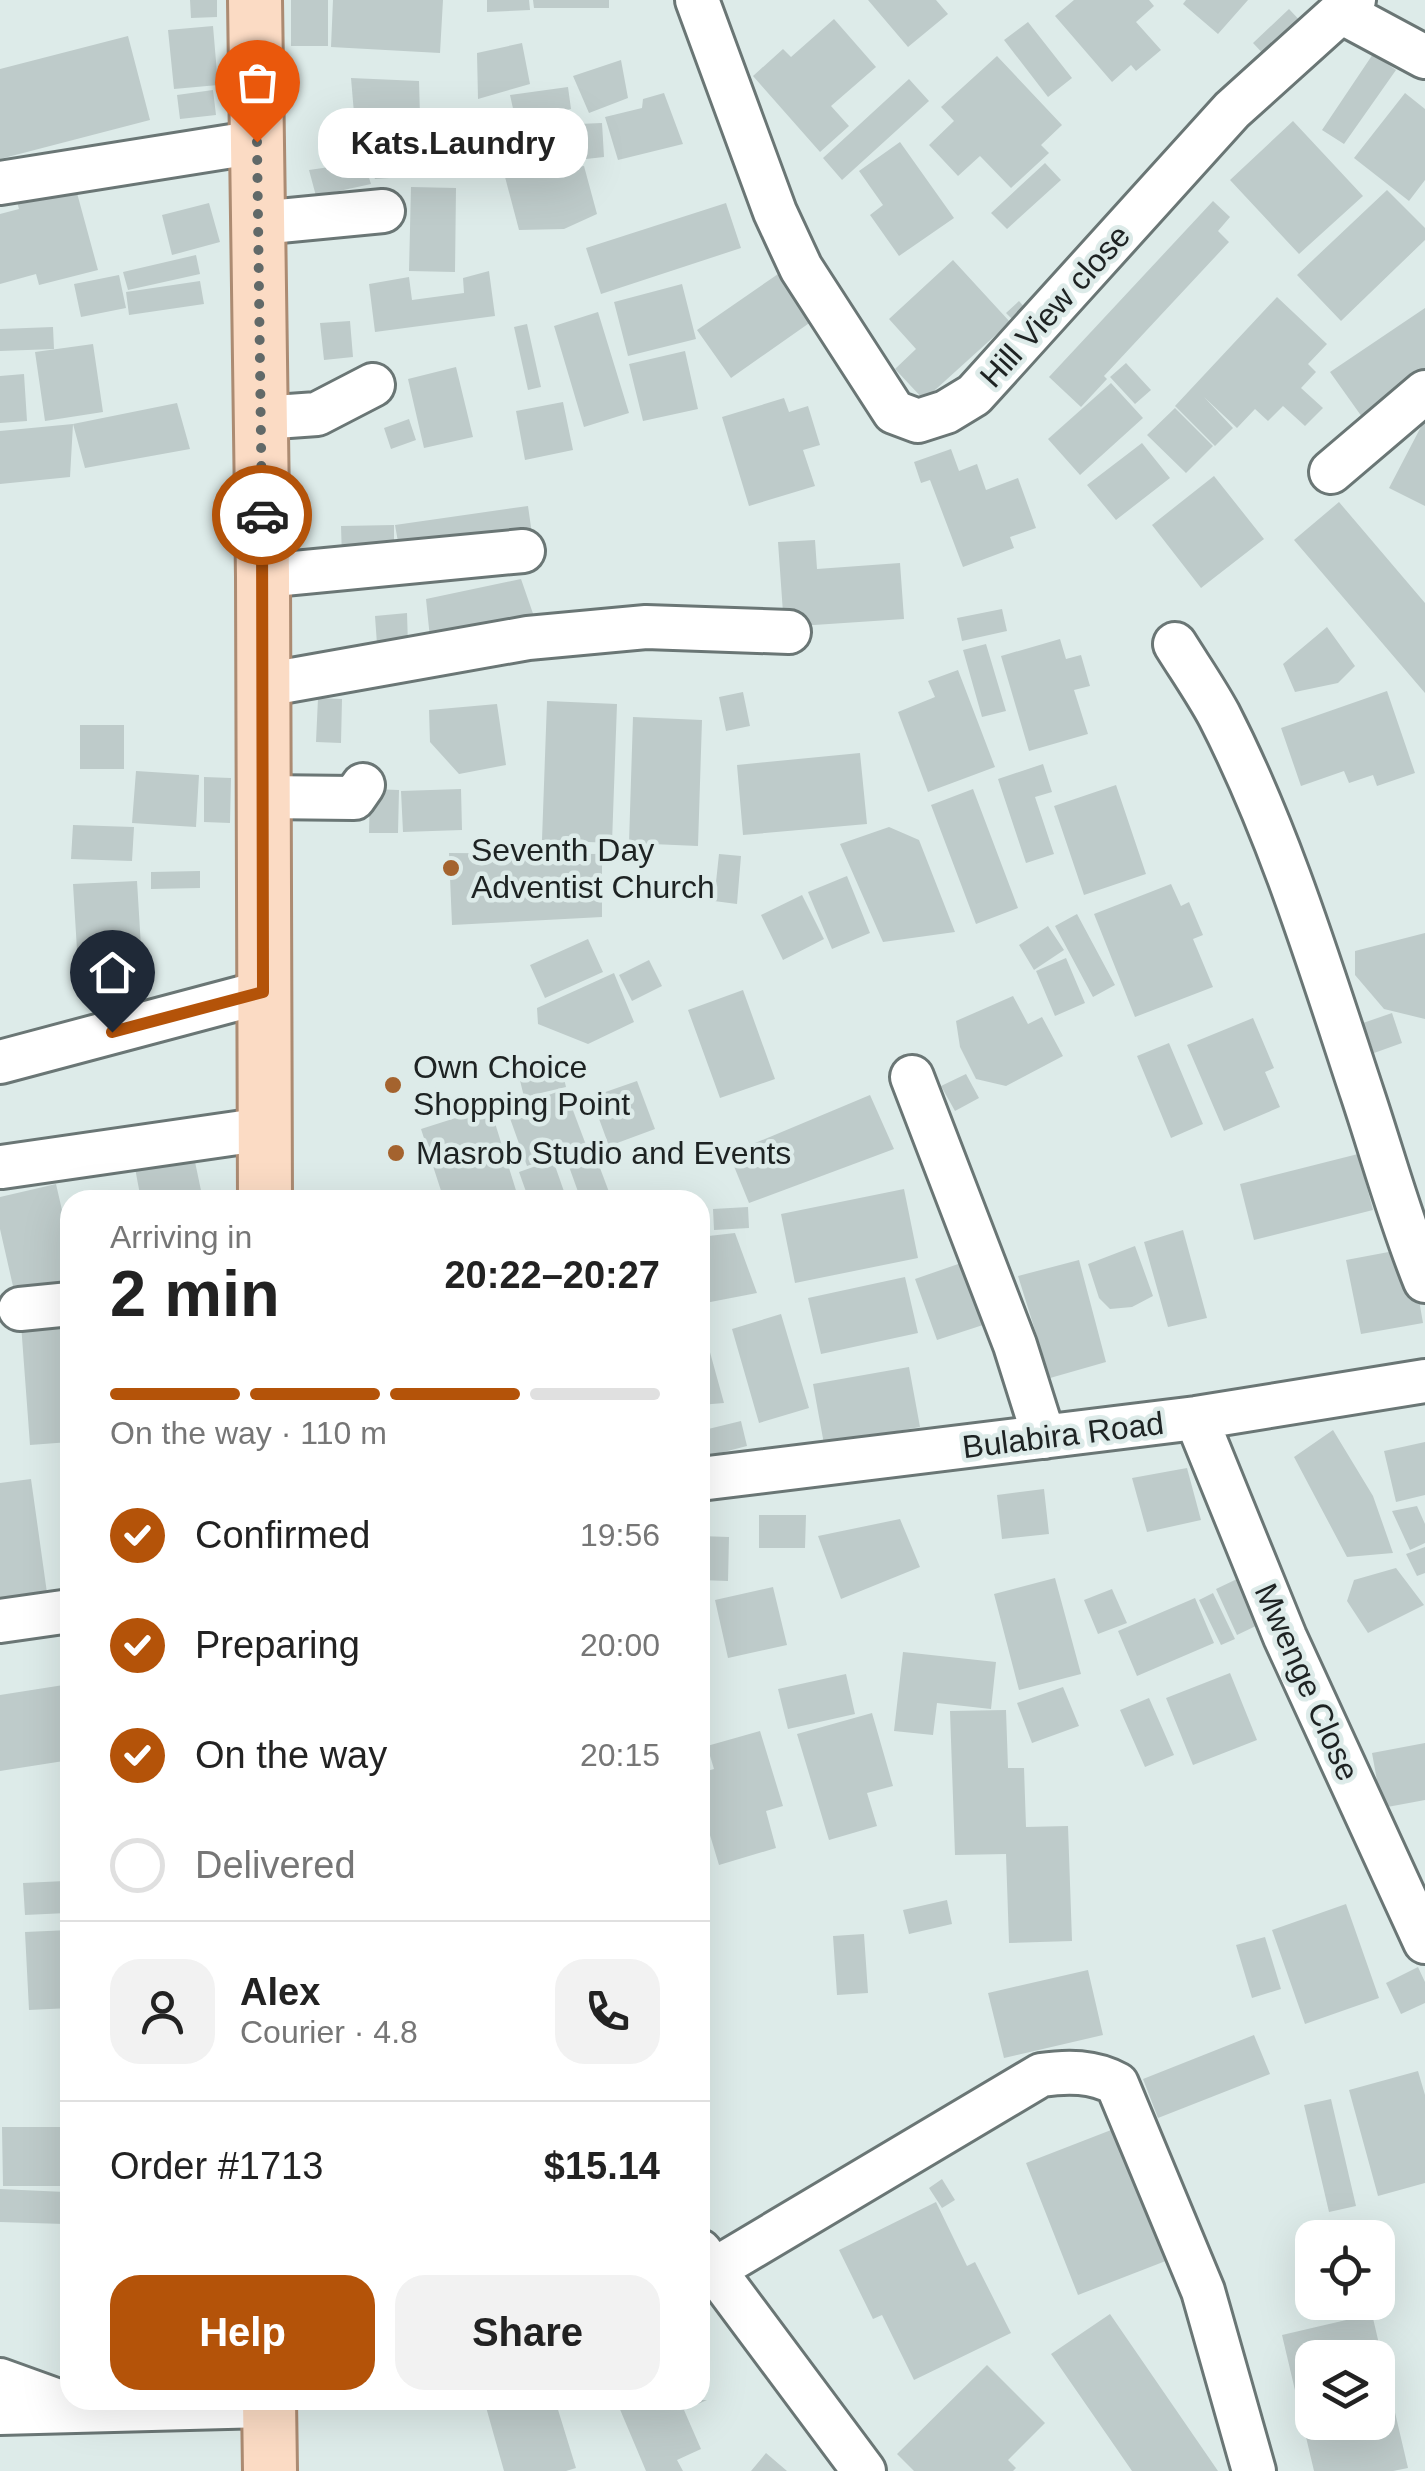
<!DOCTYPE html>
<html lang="en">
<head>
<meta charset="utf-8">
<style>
  :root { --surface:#fff; --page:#f2f2f2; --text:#222; --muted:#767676; --line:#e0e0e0; --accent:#b45309 }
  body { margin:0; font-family:Arial,sans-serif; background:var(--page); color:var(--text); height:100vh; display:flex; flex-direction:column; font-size:38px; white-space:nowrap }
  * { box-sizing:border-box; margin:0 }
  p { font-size:32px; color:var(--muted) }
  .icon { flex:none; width:55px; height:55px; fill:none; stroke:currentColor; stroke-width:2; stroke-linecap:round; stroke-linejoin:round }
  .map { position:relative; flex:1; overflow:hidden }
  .sheet { position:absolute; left:60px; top:1190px; width:650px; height:1220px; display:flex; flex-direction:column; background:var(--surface); border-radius:30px; box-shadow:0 10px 40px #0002 }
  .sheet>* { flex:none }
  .fabs { position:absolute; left:1295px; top:2220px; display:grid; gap:20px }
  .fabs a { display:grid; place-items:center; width:100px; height:100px; border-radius:20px; background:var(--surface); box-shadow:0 10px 40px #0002; font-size:50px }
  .pin { position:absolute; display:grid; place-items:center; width:85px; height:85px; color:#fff; margin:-102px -42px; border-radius:50% 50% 50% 0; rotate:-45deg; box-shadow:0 0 10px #0007 }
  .pin .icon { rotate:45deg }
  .courier { position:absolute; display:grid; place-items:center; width:100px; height:100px; margin:-50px; border:8px solid #b45309; border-radius:50%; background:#fff; color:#222; box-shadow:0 2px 12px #0007 }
  .bubble { position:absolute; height:70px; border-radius:30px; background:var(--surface); box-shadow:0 10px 40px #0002; font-size:32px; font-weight:600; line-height:70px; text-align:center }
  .summary em { font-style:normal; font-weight:600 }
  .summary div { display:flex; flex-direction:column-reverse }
  .summary { display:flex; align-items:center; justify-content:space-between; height:170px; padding:0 50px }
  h1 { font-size:65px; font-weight:600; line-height:75px }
  .bar { display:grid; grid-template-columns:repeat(4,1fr); gap:15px 10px; align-content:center; height:120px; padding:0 50px }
  .bar i { height:12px; border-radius:8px; background:var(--line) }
  .bar .selected { background:var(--accent) }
  .bar p { grid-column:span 4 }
  .line { display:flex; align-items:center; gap:25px; padding:0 50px; border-top:2px solid var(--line) }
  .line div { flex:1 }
  .round { display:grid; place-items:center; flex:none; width:105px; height:105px; border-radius:30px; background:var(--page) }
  ol { padding:0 50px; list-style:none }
  li { display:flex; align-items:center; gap:30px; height:110px }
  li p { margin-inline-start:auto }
  li .icon { padding:10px; border-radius:50%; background:var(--accent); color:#fff; stroke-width:4 }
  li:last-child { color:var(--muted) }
  li i { width:55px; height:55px; border:5px solid var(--line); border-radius:50% }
  .action { display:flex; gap:20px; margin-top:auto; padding:20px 50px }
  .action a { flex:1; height:115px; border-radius:30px; background:var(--accent); color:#fff; font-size:40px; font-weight:600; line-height:115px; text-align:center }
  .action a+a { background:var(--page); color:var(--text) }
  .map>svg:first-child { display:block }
  .building { fill:#becbca; fill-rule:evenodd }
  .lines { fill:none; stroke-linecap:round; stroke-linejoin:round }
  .minor-casing { stroke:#6a7675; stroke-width:48 }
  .major-casing { stroke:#ac8b72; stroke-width:58 }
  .minor { stroke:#fff; stroke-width:42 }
  .major { stroke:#fbdbc4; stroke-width:52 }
  .done { stroke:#616968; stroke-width:10; stroke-dasharray:0 18 }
  .route { stroke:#b45309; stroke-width:12 }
  .poi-dot { fill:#a4632e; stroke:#ddebe9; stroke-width:4 }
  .labels { text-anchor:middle; stroke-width:9; stroke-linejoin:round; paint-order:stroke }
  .street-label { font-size:32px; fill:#1e2323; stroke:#ddebe9 }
  .poi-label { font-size:32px; fill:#1e2323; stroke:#ddebe9; text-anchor:start }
</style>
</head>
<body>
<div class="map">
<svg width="1425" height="2471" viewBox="0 0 1425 2471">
  <rect width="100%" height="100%" fill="#ddebe9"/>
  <!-- building -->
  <path class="building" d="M190,0h27v17l-26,1z
    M291,0h37v46h-37z
    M333,0h110l-3,53 -109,-6z
    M487,0h42l1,10 -43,2z
    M533,0h76v8h-75z
    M868,0h68l12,14 -40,33z
    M1074,0h75l5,6 -18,16 25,28 -25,21 -5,-6 -19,17 -57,-66z
    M1186,0h62l-30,34 -35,-30z
    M1289,9l16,17 -36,34 -16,-17z
    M834,19l42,48 -45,39 18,20 -29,26 -67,-76 30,-27 8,8z
    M1028,22l44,56 -24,19 -44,-57z
    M213,26l5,59 -44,4 -6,-59z
    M128,36l22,84 -150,39v-90z
    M522,43l8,41 -52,15 -1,-46z
    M1373,54l23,16 -52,74 -22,-14z
    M997,56l65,69 -21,20 8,8 -38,35 -31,-32 -22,20 -29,-31 25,-24 -13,-14z
    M621,60l7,38 -39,15 -16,-37z
    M351,78l68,3 1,36 -65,8z
    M909,79l20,22 -87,79 -19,-22z
    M568,87l3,22 -55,13 -6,-27z
    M213,90l3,25 -36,4 -3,-24z
    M664,93l19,51 -65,16 -13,-43 37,-9 1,-9z
    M1405,93l20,16v71l-16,21 -55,-43z
    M1293,121l70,75 -64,58 -69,-74z
    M602,123l2,34 -45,5 -4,-37z
    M547,127l6,37 -48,8 -9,-42z
    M407,132l13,25 30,-7 12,23 -87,6 -14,-41z
    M900,142l54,76 -55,38 -29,-41 13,-10 -24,-34z
    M490,148l8,21 -30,5 -7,-25z
    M364,162l7,22 -55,12 -7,-26z
    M1045,163l16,17 -54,49 -16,-16z
    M584,166l13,48 -33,15 -45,1 -14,-53z
    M74,182l24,88 -59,15 -3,-11 -36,10v-70l19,-5 -3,-11z
    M411,187l45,1 -1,84 -46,-1z
    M1387,190l38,38v12l-84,81 -44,-46z
    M1213,201l17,16 -12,14 11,11 -125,134 3,3 -26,28 -32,-30z
    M209,203l11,39 -48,13 -10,-40z
    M726,203l15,45 -140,46 -15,-46z
    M196,255l4,19 -72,16 -5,-18z
    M953,260l57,62 -86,78 -29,-31 21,-20 -27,-30z
    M489,271l6,45 -120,16 -6,-48 40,-7 3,23 52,-7 -1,-15z
    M781,272l34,47 -84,59 -34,-48z
    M119,275l7,33 -45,9 -7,-33z
    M200,281l4,23 -75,11 -3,-23z
    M682,284l14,55 -68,17 -14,-54z
    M1277,297l50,47 -19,20 8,8 -15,16 22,20 -18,18 -22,-20 -15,15 -13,-12 -18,19 -33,-31 29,31 -18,18 -40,-40z
    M1019,301l12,14 -12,11 -13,-13z
    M1425,308v70l-58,46 -37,-52z
    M598,312l31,101 -45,14 -30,-101z
    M350,321l3,36 -29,3 -4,-37z
    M527,324l14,63 -13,3 -14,-63z
    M53,327l1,22 -54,2v-22z
    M93,344l10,68 -58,9 -10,-69z
    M685,351l13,58 -55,12 -14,-57z
    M1126,363l25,27 -16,14 -25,-27z
    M456,367l17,70 -49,11 -16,-69z
    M24,374l3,47 -27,2v-47z
    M1111,383l32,35 -63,57 -32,-36z
    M784,398l5,14 19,-6 12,39 -17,5 12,36 -66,20 -27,-89z
    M563,402l10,48 -48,10 -9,-49z
    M177,403l13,46 -105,19 -12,-44 -3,53 -70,7v-53l73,-7z
    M1175,408l38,38 -27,27 -39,-38z
    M409,419l7,21 -25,9 -7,-21z
    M1425,419v87l-36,-18z
    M1142,443l28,35 -54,42 -29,-35z
    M951,449l8,22 18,-7 9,26 32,-12 18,50 -26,9 4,11 -51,19 -33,-87 -9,3 -7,-21z
    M1214,476l50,63 -63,49 -49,-63z
    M1339,502l86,101v90l-131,-153z
    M528,506l4,28 -132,19 -5,-28z
    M394,525v33h-52l-1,-32z
    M815,540l2,29 83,-6 4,56 -120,8 -6,-85z
    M521,579l17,49 -107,20 -5,-49z
    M1002,609l5,22 -45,10 -5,-23z
    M407,613l1,32 -31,-1 -2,-28z
    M1327,627l28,39 -17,17 -43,9 -12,-28z
    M1060,639l6,20 15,-4 9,31 -16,4 14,44 -59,17 -28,-95z
    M986,644l20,67 -24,6 -19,-67z
    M958,670l37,97 -67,25 -30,-80 37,-15 -7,-16z
    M1387,691l28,82 -38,13 -4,-11 -24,8 -5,-12 -43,15 -20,-58z
    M743,692l7,34 -24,5 -7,-34z
    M318,698l24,1 -1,44 -25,-1z
    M547,701l70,3 -5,139 -70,-3z
    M497,704l9,61 -47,9 -29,-32 -1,-32z
    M633,717l69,3 -4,126 -69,-3z
    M80,725h44v44h-44z
    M860,753l7,71 -124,11 -6,-70z
    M1043,764l9,28 -17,5 19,57 -28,9 -28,-84z
    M136,771l63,4 -3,52 -64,-4z
    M204,777l27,1 -1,45 -26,-1z
    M1116,785l30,89 -62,21 -30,-89z
    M370,789l29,1 -1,43h-29z
    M461,789l1,41 -59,2 -2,-41z
    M973,789l45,119 -42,16 -45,-119z
    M73,825l61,2 -2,34 -61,-2z
    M889,827l30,13 36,92 -72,10 -43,-98z
    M449,853l153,1v63l-150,8z
    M719,854l22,2 -4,48 -23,-3z
    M200,871v17l-49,1v-17z
    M847,876l23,57 -38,16 -24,-57z
    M137,881l4,66 -64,3 -4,-66z
    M1171,884l10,22 8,-4 14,33 -10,4 20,48 -78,30 -41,-103z
    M802,895l22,44 -41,21 -22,-45z
    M1077,914l38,71 -22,12 -38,-71z
    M1048,926l16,24 -30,20 -15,-25z
    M1425,933v86l-41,-10 -29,-34v-24z
    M588,939l15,33 -58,26 -15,-33z
    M1066,958l19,45 -30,13 -19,-45z
    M649,960l13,26 -30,15 -13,-26z
    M614,973l20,49 -46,22 -50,-20 -1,-16z
    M743,990l32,89 -55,19 -32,-88z
    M1013,996l15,28 14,-7 21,39 -57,30 -30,-7 -16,-32 -4,-26z
    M1392,1013l10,30 -28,10 -11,-30z
    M1253,1018l21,50 -9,4 15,35 -56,24 -37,-86z
    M1169,1043l34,81 -32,14 -34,-82z
    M560,1062l6,25 -42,10 -6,-25z
    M966,1074l13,24 -24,13 -14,-25z
    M637,1081l18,48 -46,17 -18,-49z
    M565,1089l21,56 -59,21 -20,-56z
    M870,1095l24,54 -145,54 -20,-49z
    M490,1107l29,93h-75l-23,-71z
    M594,1152l18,48h-31l-14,-39z
    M1358,1154l15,56 -119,30 -14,-56z
    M194,1157l9,43h-62l-6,-32z
    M553,1160l14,40h-38l-10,-28z
    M56,1184l14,61v38l-55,12 -15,-66v-32z
    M904,1189l14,69 -123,25 -14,-69z
    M748,1207l1,21 -35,2 -1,-21z
    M1183,1230l24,88 -39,9 -24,-85z
    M735,1233l22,60 -57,11v-67z
    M1135,1246l18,50 -21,11 -22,2 -11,-11 -11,-34z
    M1410,1248l13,75 -62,11 -15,-74z
    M1079,1260l27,102 -56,16 -32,-102z
    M964,1262l22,62 -49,16 -22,-61z
    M905,1277l13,56 -97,21 -13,-56z
    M781,1314l28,94 -50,15 -27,-94z
    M70,1319v123l-40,3 -9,-121z
    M708,1345l16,58 -24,2v-58z
    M909,1367l11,60 -96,17 -11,-60z
    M741,1421l6,25 -47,12v-27z
    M1333,1430l40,66 20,57 -46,4 -53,-100z
    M1425,1442v53l-29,7 -12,-51z
    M1187,1468l14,52 -54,12 -15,-54z
    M31,1479l17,121 -48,7v-124z
    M1044,1489l5,45 -47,5 -5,-44z
    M1417,1506l8,18v19l-15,7 -18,-39z
    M759,1515h47l-1,33h-46z
    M900,1519l20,48 -79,32 -23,-63z
    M700,1536l29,1 -1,44 -28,-1z
    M1425,1547v26l-8,3 -11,-22z
    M1396,1568l28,37 -56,28 -21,-32 7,-21z
    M1258,1569l21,46 -42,20 -21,-46z
    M1055,1578l26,96 -62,16 -25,-96z
    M773,1587l14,58 -59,13 -13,-58z
    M1112,1589l15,34 -29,11 -14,-34z
    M1213,1593l22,46 -14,6 -22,-45z
    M1195,1598l19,45 -77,33 -19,-45z
    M903,1652l93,10 -5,47 -54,-6 -4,32 -39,-4z
    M1230,1673l27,67 -64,25 -27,-67z
    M846,1674l9,40 -67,15 -10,-40z
    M70,1684v76l-70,11v-76z
    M1063,1687l16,39 -47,17 -15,-40z
    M1149,1698l25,57 -29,12 -25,-57z
    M1006,1710l2,58h16l2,59 42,-1 4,115 -63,2 -3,-89 -51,1 -5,-144z
    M872,1713l21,73 -26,7 10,33 -48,14 -32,-106z
    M760,1731l23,75 -17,5 10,37 -57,17 -19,-63v-29l14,-4 -7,-23z
    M1425,1743v57l-43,8 -10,-55z
    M65,1881l2,32 -42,2 -2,-32z
    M947,1900l5,24 -43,10 -6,-24z
    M1346,1904l33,94 -74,26 -33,-94z
    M70,1930v78l-41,2 -4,-78z
    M864,1934l4,59 -31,2 -4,-59z
    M1265,1937l16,52 -29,9 -16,-53z
    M1418,1967l7,15v21l-24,11 -15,-31z
    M1088,1970l15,65 -99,23 -16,-65z
    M1254,2035l16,39 -112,44 -15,-39z
    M1418,2071l7,24v88l-47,13 -29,-106z
    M1331,2099l25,107 -27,6 -25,-107z
    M1124,2125l52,132 -98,38 -52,-132z
    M2,2127h65l1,59h-65z
    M942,2179l13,21 -13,8 -13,-20z
    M0,2189l65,3 -1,32 -64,-2z
    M936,2202l31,64 8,-4 36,71 -97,47 -32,-65 -9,4 -34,-69z
    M1110,2314l108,157h-86l-81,-117z
    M1372,2314l36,154 -15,3h-79l-32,-136zM1312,2358h66v64h-66z
    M70,2315v29l-6,1 -2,-29z
    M987,2365l58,58 -37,37 8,8 -3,3h-99l-17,-17z
    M484,2400h71l21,68 -10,3h-62z
    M616,2400h91l-23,10 17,39 -24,11 6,11h-37z
    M766,2453l21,18h-36z"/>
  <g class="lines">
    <!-- minor casing -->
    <g class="minor-casing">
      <path id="minor" d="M697,0l78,212 26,56 93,144 24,9 28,-9 28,-17 258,-285 122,-110
        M1343,13l82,44
        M0,183l257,-41
        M259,223l124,-12
        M261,418l56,-4 56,-29
        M1331,472l94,-80
        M263,576l260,-25
        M1175,644c15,24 31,47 44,71 61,119 101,251 143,378 21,63 38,126 63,188
        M264,685l264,-47 118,-11 143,5
        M264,797l90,1 9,-13
        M0,1062l263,-70
        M912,1077l103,268 29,92
        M2,1167l262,-38
        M20,1309l50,-5
        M1196,1418l89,219 140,305
        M700,1479l496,-61 229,-37
        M0,1621l70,-10
        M700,2251l164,220
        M715,2269l326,-194c27,-4 52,-4 76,9l86,207 51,180
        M0,2380l61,22
        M0,2413l269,-7"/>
    </g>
    <!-- major casing -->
    <g class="major-casing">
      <path id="major" d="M255,0l8,576 2,624
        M269,2400l1,71"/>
    </g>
    <!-- minor -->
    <use href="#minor" class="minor"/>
    <!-- major -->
    <use href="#major" class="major"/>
  </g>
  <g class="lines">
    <!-- done -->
    <path class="done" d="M257,142l5,373"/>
    <!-- route -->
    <path class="route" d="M112,1032l151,-40 -1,-477"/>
  </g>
  <!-- markers -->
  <g class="poi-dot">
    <circle cx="451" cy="868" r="10"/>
    <circle cx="393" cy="1085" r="10"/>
    <circle cx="396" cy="1153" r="10"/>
  </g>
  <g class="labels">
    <!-- street labels -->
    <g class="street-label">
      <text transform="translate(1055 306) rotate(-48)" y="11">Hill View close</text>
      <text transform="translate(1063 1435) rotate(-7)" y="11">Bulabira Road</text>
      <text transform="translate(1307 1682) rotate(66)" y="11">Mwenge Close</text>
    </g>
    <!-- poi labels -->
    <g class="poi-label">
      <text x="471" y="861">Seventh Day<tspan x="471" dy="37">Adventist Church</tspan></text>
      <text x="413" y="1078">Own Choice<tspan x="413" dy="37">Shopping Point</tspan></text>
      <text x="416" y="1164">Masrob Studio and Events</text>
    </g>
  </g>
</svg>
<div class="fabs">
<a><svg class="icon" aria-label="locate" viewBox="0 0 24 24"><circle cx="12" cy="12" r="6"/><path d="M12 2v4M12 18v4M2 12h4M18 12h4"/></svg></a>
<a><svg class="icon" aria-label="layers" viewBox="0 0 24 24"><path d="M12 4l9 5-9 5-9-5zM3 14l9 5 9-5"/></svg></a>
</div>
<div class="pin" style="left:257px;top:142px;background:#ea580c"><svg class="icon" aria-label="bag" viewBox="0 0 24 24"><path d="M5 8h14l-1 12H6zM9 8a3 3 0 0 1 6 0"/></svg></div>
<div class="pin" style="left:112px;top:1032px;background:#1f2937"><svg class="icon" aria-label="home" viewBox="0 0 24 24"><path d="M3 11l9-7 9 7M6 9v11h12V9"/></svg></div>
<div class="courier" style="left:262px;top:515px"><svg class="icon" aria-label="car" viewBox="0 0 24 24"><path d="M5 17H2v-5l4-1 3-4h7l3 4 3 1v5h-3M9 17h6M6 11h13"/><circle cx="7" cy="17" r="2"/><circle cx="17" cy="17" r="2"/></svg></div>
<div class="bubble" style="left:318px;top:108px;width:270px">Kats.Laundry</div>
<section class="sheet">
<div class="summary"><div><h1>2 min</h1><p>Arriving in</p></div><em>20:22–20:27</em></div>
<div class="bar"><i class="selected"></i><i class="selected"></i><i class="selected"></i><i></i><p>On the way · 110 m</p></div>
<ol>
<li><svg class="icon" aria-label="check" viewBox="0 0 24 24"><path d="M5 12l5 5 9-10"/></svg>Confirmed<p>19:56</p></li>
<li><svg class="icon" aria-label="check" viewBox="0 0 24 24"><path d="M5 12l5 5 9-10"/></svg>Preparing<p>20:00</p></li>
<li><svg class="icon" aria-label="check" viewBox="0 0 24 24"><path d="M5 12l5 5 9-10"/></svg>On the way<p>20:15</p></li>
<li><i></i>Delivered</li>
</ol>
<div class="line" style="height:180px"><a class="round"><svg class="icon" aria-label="person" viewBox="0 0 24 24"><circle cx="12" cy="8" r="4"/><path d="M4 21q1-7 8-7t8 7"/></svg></a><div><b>Alex</b><p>Courier · 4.8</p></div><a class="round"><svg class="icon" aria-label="phone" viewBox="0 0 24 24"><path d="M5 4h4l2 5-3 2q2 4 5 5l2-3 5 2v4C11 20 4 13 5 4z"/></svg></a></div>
<div class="line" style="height:130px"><div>Order #1713</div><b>$15.14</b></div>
<div class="action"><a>Help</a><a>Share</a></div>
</section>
</div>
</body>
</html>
